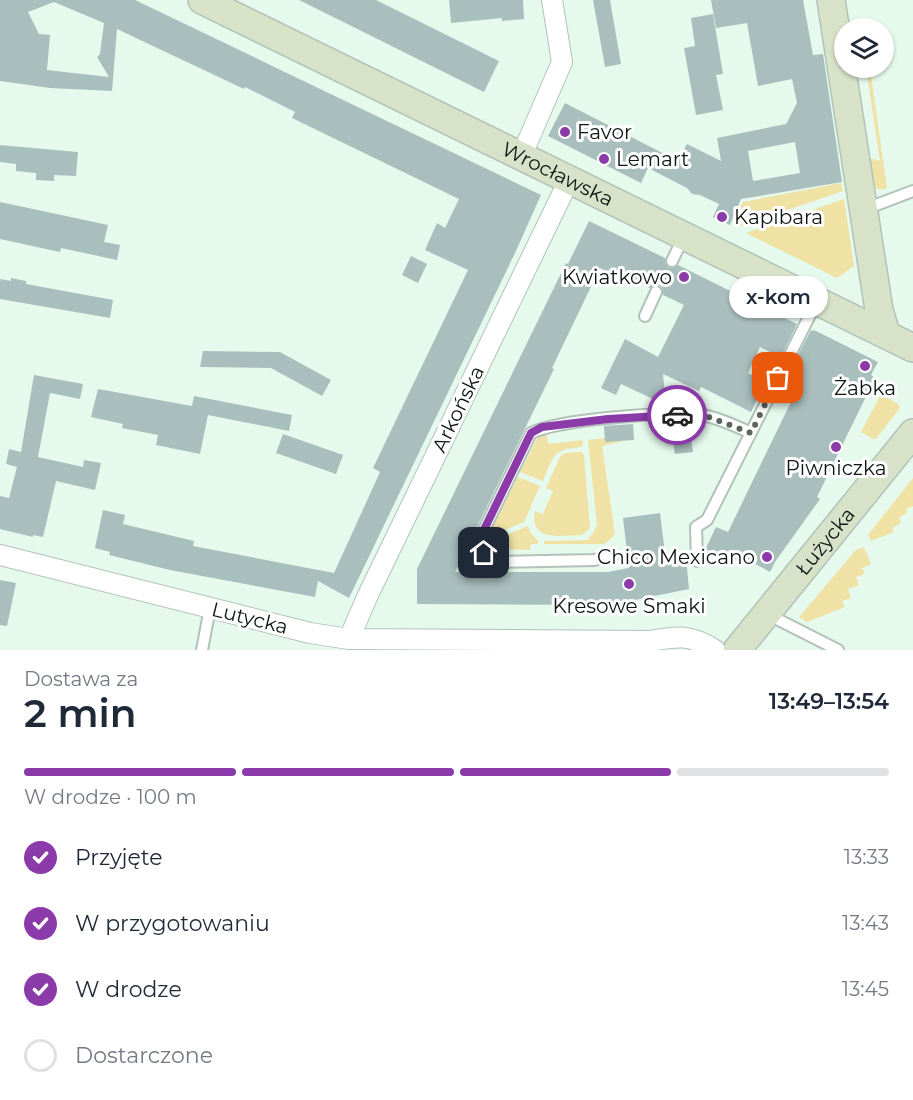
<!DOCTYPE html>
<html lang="pl">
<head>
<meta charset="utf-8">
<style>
  :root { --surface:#fff; --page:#f6f6f7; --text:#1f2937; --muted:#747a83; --line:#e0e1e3; --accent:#8a3aa9 }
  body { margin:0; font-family:Montserrat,sans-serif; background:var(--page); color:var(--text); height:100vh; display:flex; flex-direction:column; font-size:22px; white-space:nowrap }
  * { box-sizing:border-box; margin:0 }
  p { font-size:20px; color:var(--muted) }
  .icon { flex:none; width:33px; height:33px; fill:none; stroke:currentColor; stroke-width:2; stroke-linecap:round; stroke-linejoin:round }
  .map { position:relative; height:650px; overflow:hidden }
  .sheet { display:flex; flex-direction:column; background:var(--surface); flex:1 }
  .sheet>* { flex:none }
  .fabs { position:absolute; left:834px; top:18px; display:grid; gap:12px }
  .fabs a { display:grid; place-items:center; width:60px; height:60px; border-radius:50%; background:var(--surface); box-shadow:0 2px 4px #0004; font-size:30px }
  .pin { position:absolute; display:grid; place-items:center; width:51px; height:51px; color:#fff; margin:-26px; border-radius:12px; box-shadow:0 3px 9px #0006 }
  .courier { position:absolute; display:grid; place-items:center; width:60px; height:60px; margin:-30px; border:4px solid #8a3aa9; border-radius:50%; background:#fff; color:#222; box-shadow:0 2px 8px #0007 }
  .bubble { position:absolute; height:42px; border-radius:21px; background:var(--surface); box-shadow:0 2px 4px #0004; font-size:20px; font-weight:600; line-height:42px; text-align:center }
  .head em { font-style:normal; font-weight:600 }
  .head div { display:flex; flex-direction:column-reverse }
  .head { display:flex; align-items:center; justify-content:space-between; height:102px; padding:0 24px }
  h1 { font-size:39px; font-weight:600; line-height:45px }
  .bar { display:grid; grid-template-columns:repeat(4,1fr); gap:9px 6px; align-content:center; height:72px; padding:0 24px }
  .bar i { height:8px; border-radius:4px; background:var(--line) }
  .bar .current { background:var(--accent) }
  .bar p { grid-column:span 4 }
  ol { padding:0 24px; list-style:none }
  li { display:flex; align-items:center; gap:18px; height:66px }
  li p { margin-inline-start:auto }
  li .icon { padding:6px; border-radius:50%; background:var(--accent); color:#fff; stroke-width:4 }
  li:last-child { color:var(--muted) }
  li i { width:33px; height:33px; border:3px solid var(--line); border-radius:50% }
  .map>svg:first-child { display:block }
  .green { fill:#efe2a4 }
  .building { fill:#a9bfbd; fill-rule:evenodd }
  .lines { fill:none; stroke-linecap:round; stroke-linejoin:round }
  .lane-casing { stroke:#b1c3b8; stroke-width:14 }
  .street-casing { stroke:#b1c3b8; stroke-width:22 }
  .secondary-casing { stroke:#b1c3b8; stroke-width:30 }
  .lane { stroke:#fff; stroke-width:10 }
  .street { stroke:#fff; stroke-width:20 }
  .secondary { stroke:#d7e2c9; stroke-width:27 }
  .done { stroke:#5a655e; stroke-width:6; stroke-dasharray:0 10.8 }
  .route { stroke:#8a3aa9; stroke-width:8 }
  .poi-dot { fill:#8a3aa9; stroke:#fff; stroke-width:2 }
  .labels { text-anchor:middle; stroke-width:6; stroke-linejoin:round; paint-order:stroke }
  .poi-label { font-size:20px; fill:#0f1511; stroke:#fff; text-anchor:start }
  .street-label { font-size:20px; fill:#0f1511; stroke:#fff }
</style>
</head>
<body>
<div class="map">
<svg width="913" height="650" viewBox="0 0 913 650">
  <rect width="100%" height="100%" fill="#e6f9ed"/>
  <!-- green -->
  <path class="green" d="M866,68h4l17,120c-18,8 -18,-18 -21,-31l14,4z
    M841,183l2,8 -105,36 -5,-3 10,-22z
    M844,199l10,67 -17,12 -91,-45z
    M881,394l17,10 2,4 -25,32 -14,-8z
    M546,431l2,13 35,-4v4l-2,3c-30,3 -27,9 -38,34l-23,-9 19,-37z
    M605,438l18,3 -21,5 13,87 -5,7 -6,4h-60v-3l43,-1 7,-8 3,-8 -9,-84z
    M581,452l3,3 6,73 -8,7c-19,0 -53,8 -47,-24l8,3 10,-23 -7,-3 14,-31 5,-4z
    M518,477l22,9 -16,36 -32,13v-7z
    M913,478v28l-7,3 1,4 -8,4 2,6 -9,5 2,4 -23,9 -3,-6z
    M528,526l2,6 8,9v3h-7l-1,6 -28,-1 -8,-9z
    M864,547l7,17 -9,4 3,6 -9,3 3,8 -11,4 3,9 -9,3 3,6 -38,15 -8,-5 57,-67z"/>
  <!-- building -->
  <path class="building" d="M0,0h135l406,195 -26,58 -166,345 -31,-17 -3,16 -145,-27 -61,-15 1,-3 -15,-4 8,-38 22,5 -2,9 71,17 -1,5 141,27 46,-101 -7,-4 95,-198 -43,-20 12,-27 8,5 14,-29 -167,-81 3,-6 -50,-25 -1,2 -127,-60 -5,62 -62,-3 -50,-7zM54,2l50,21 -4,31 -3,3 12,20 -62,-7 3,-35 -11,-1 -11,-22z
    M299,0h77l123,61 -15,31z
    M449,0h74l1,19 -22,2v-3l-51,5z
    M593,0h17l11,64 -16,3z
    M711,0h92l10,55 10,-1 19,128 -101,17 -11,26 -17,-8 6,-13 -19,-9 -8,-1 -5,-6 -39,-20 -7,15 -93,-47 17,-33 113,58 9,-17 34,17 -4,-23 69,-14 11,-21 -5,-24 -34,7 -11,-63 -31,5zM795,142l5,31 -47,8 -5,-30z
    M713,14l10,60 -7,1 7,35 -27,5 -12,-67 11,-2 -4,-28z
    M0,145l78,7 -2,24 -22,-1v6l-18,-1v-7l-20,-2v-7l-16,-2z
    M0,202l108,23 -4,17 16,3 -3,15 -56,-12 -1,4 -60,-13z
    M589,221l76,37v4l3,5 5,1 5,-3 119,59 -16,33 -21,-10 -12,26 18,9 -15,30 -50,-25 -2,4 -36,-17 3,31 -45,-21 -5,11 -15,-7 24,-49 33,18 26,-52 -21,-10 -1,-7 -3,-3h-4l-5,3 -13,-6 -2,3 -35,-17 -48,100 2,1 -99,203h153l21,-4 -6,-50 37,-5 6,48 20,-4 3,32 -79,16 -193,-1v-35l149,-306 2,1z
    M411,256l16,8 -9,19 -16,-8z
    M11,278l15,3v3l87,16 -3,18 -110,-19v-20l11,2z
    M811,330l2,1 1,-1 64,32 -7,13 4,3 -58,119 3,2 -45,63 -5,10 -16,-9 -2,4 -16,-8 -3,5 -28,-14 11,-23 12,5 75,-155 -10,-5 3,-7 -2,-2z
    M203,351l77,1 51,28 -9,16 -51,-28 -71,-1z
    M34,375l49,9 -3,15 -30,-6 -12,64 45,10 1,-7 17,3 -6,27 -39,-9 -13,56 -10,-2v2l-33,-8v-33l9,2 8,-31 -11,-3 3,-15 12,3z
    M98,389l94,17 2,-10 98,19 -3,16 -81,-16 -8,39 -44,-9 2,-10 -36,-7 1,-4 -32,-7z
    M633,424l1,16 -29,2 -1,-16z
    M690,432l3,20 -18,2 -3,-19z
    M283,434l60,21 -7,19 -60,-21z
    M0,580l16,3 -9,43 -7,-1z"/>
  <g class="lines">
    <!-- lane casing -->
    <g class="lane-casing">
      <path id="lane" d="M863,210l50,-19
        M672,261l12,-25
        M645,316l11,-24
        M614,555l-20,5 -99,2 -11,-9 -5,-13 52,-107c30,-14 138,-22 171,-18 17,3 34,11 49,18
        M697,561l-1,-34 11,-7 110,-219
        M767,614l71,36
        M202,650l8,-42"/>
    </g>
    <!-- street casing -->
    <g class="street-casing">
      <path id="street" d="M521,157l41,-95 -10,-62
        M0,555l310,78 39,6 301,2c27,-5 41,-7 65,9
        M349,639l19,-44 201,-415"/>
    </g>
    <!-- secondary casing -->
    <g class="secondary-casing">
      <g id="secondary">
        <path id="s1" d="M202,0l711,348"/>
        <path d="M831,0l48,310 7,24"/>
        <path id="s2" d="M737,650l176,-217"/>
      </g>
    </g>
    <!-- lane -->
    <use href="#lane" class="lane"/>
    <!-- street -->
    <use href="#street" class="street"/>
    <!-- secondary -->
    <use href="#secondary" class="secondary"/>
  </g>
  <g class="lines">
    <!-- done -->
    <path class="done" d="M677,415l29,1 45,17 27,-55"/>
    <!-- route -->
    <path class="route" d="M484,553l-5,-13 52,-107 11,-6 66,-8 69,-4"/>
  </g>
  <!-- markers -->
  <g class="poi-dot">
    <circle cx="565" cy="132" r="6"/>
    <circle cx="604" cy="159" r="6"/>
    <circle cx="722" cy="217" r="6"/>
    <circle cx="684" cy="277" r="6"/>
    <circle cx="865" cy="366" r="6"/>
    <circle cx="836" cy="447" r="6"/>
    <circle cx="767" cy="557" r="6"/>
    <circle cx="629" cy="584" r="6"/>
  </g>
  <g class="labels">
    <!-- poi labels -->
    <g class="poi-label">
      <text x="577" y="139">Favor</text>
      <text x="616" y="166">Lemart</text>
      <text x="734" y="224">Kapibara</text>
      <text x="672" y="284" text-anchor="end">Kwiatkowo</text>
      <text x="865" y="395" text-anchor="middle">Żabka</text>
      <text x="836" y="475" text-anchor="middle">Piwniczka</text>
      <text x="755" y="564" text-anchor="end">Chico Mexicano</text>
      <text x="629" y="613" text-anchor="middle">Kresowe Smaki</text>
    </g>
    <!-- street labels -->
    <g class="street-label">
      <text dy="7" stroke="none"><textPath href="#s1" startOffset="396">Wrocławska</textPath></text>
      <text transform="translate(458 409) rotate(-64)" y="7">Arkońska</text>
      <text dy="7" stroke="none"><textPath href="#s2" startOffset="140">Łużycka</textPath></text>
      <text transform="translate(250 618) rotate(14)" y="7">Lutycka</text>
    </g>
  </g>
</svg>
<div class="fabs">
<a><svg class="icon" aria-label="layers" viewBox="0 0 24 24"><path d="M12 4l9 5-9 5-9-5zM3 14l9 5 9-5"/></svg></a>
</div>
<div class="pin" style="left:778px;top:378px;background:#ea580c"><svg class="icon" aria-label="bag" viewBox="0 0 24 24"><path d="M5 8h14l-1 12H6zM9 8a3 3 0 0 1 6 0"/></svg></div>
<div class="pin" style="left:484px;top:553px;background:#1f2937"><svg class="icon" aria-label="home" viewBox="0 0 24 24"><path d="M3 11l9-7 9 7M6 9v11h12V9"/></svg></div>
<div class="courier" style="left:677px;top:415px"><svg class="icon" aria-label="car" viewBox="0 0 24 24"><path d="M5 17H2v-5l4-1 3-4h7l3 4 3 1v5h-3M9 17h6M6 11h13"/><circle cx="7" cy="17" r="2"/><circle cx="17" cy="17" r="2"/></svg></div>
<div class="bubble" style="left:729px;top:276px;width:99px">x-kom</div>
</div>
<section class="sheet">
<div class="head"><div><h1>2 min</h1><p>Dostawa za</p></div><em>13:49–13:54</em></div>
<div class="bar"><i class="current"></i><i class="current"></i><i class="current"></i><i></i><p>W drodze · 100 m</p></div>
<ol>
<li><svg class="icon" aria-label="check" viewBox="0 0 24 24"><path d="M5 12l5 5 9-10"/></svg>Przyjęte<p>13:33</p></li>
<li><svg class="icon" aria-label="check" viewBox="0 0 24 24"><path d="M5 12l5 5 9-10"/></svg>W przygotowaniu<p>13:43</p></li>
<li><svg class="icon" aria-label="check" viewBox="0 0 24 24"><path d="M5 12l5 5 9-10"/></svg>W drodze<p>13:45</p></li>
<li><i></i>Dostarczone</li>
</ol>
</section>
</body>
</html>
